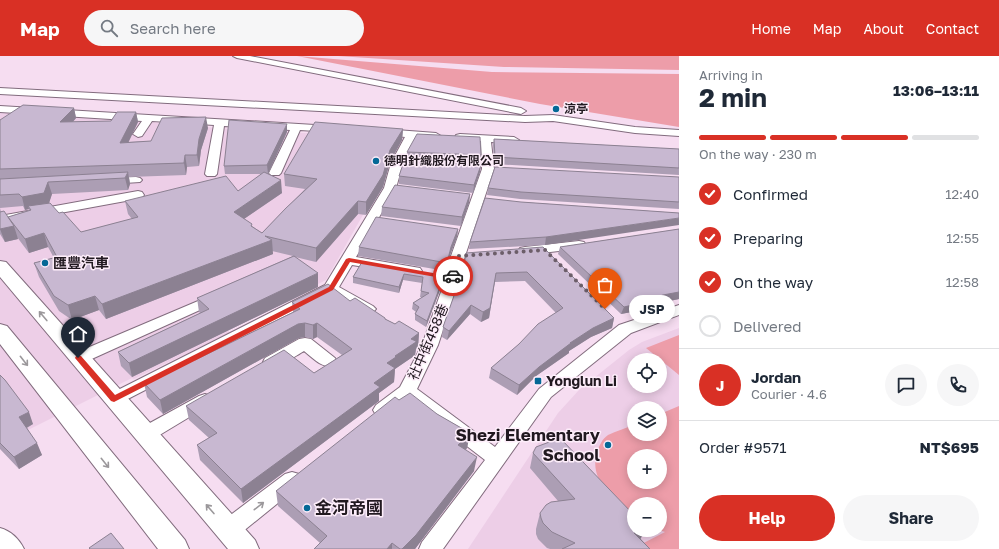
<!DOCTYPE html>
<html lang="en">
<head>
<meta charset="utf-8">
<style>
  :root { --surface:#fff; --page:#f6f6f7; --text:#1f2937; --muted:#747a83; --line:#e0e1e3; --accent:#d93025 }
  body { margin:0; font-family:"Golos Text","Noto Sans TC",sans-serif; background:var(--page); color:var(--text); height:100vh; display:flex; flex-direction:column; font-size:15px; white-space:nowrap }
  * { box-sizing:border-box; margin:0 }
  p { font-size:13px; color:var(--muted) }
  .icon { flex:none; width:22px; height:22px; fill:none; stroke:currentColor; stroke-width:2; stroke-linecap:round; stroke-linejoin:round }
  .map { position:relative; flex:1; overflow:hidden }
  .drawer { display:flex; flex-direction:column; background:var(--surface); width:320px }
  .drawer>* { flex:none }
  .buttons { position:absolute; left:627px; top:297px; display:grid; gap:8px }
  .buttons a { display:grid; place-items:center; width:40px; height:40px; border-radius:50%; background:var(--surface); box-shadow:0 2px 10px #0003; font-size:20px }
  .pin { position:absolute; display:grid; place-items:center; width:34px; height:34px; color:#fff; margin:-41px -17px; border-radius:50% 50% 50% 0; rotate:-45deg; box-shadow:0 0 4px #0007 }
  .pin .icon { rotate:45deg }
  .courier { position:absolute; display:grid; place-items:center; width:40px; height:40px; margin:-20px; border:3px solid #d93025; border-radius:50%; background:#fff; color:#222; box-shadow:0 1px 5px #0007 }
  .bubble { position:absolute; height:28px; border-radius:14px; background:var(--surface); box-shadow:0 2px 10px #0003; font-size:13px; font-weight:700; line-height:28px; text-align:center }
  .summary em { font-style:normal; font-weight:700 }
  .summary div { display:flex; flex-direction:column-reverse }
  .summary { display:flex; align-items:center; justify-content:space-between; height:68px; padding:0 20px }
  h1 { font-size:26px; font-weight:700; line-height:30px }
  .bar { display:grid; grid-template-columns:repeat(4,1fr); gap:6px 4px; align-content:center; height:48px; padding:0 20px }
  .bar i { height:5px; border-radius:3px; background:var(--line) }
  .bar .active { background:var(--accent) }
  .bar p { grid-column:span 4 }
  .line { display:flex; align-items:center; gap:10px; padding:0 20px; border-top:1px solid var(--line) }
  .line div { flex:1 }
  .round { display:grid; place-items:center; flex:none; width:42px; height:42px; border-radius:21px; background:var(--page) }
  ol { padding:0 20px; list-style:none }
  li { display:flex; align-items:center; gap:12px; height:44px }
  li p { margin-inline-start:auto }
  li .icon { padding:4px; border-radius:50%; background:var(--accent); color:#fff; stroke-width:4 }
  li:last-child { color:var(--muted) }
  li i { width:22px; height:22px; border:2px solid var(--line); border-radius:50% }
  .button { display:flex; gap:8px; margin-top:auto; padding:8px 20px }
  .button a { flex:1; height:46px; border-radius:24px; background:var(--accent); color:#fff; font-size:16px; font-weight:700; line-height:46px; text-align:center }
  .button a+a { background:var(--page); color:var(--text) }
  header { display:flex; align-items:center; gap:24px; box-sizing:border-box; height:56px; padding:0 20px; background:var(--accent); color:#fff }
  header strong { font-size:19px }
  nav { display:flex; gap:22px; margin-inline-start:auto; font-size:14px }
  .search { width:280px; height:36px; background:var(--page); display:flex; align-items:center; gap:10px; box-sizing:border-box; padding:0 14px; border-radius:22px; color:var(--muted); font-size:15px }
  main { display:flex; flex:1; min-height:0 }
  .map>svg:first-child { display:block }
  .built { fill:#edcee7; fill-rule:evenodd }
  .green { fill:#ed9da9; fill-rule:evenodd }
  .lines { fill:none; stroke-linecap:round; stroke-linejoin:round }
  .minor-casing { stroke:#826c7e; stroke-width:2 }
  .major-casing { stroke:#826c7e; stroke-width:2 }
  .minor { fill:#fff; fill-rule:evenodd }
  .major { fill:#fff; fill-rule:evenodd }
  .wall { fill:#ac9eb4 }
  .shaded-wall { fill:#8c8192 }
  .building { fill:#c8b8d1; stroke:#8c8192 }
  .oneway { stroke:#9b989b }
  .route { fill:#d93025 }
  .done { stroke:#6c5e69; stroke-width:4; stroke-dasharray:0 7.2 }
  .poi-dot { fill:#046896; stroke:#fdedfa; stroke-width:1.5 }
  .labels { text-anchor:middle; stroke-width:3; stroke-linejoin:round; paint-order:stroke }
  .far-poi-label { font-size:12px; font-weight:bold; fill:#211920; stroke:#fdedfa; text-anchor:start }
  .poi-label { font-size:14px; font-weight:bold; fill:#211920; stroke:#fdedfa; text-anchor:start }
  .street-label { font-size:14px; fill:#211920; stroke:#fdedfa }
  .near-poi-label { font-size:17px; font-weight:bold; fill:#211920; stroke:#fdedfa; text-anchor:end }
</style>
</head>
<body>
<header>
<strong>Map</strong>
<div class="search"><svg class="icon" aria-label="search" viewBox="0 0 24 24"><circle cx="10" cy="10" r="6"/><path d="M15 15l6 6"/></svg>Search here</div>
<nav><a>Home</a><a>Map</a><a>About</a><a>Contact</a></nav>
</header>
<main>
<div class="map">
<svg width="679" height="493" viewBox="0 0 679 493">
  <rect width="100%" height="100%" fill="#f6ddf1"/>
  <!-- built -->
  <path class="built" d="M0,54l219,18 187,11 -80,141 -99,50 3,3 -96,46 -2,-1 -132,66z
    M679,272v221h-211l90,-136 21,-23 50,-40 13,-8zM634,304h26v26h-26zM634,352h26v26h-26zM634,400h26v26h-26zM634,448h26v26h-26z"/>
  <!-- green -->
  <path class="green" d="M297,0l195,16 187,2v53l-139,-23z
    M338,0h341v14l-175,-3z
    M679,279v40l-33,-27z
    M679,350v143h-47l33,-17 -6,-2 1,-26h-26v14c-18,-17 -46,-37 -37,-65 2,-7 5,-14 11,-18 8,-4 18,-7 26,-10v9h26v-20zM634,400h26v26h-26z"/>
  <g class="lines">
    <!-- minor casing -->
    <g class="minor-casing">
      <path id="minor" d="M233,0h17l271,52 5,3 -5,3 -284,-56z
        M0,32l525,28 28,-1 82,12 44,3v6l-44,-3 -82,-12 -28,1 -525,-28z
        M0,50l331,20 5,3 -5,3 -31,-2 -19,43 -2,2h-8l-2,-2 21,-43 -66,-4 -7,48 -2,2h-8l-2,-2 9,-49 -62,-4 -10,15 -4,1 -5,-3 9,-13 -142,-9z
        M383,73l53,4 5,3 -5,3 -21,-1 -12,25 -7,25 -40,69 64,11 2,3 -2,3 -5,1 -63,-10 -13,22 34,19 3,3 -3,3 -5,2 -5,-2 -32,-18 -211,109 -6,2 -6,-2 -3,-4 3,-4 217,-110 59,-97 7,-25 14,-26 -26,-3 -1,-2 1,-2z
        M460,78l54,3 5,3 -5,3 -23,-1 3,27 -29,87 -5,22 -22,67 -21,44 78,58 44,-58 80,-64 60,-20v10l-48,18 -80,64 -108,152h-24l3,-7 63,-82 -78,-60c-10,8 -18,18 -31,15l-3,-5 3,-5 24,-18 22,-42 24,-67 5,-22 31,-87 -1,-28 -25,-2 -1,-2 1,-2z
        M136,121l4,1 2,2 -2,2 -31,2 -4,-1 -2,-2 2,-2 4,-1z
        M138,135l4,1 2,3 -2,3 -142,26v-8z
        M579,185l5,1 2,3 -2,3 -59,7 -5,-1 -2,-3 2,-3 5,-1z
        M217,237l5,1 2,3 -2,3 -137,62 -6,2 -6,-2 -2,-4 2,-4z
        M305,282l6,1 24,19 2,4 -2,4c-13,3 -22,-8 -31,-15 -11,6 -26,19 -39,15l-2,-4 2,-4 34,-19z
        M205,338l6,2 3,4 -3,4 -58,35 -7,2 -7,-2 -2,-5 2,-5 60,-33z
        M292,416l7,2 3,6 -3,6 -63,51 -8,2 -8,-2 -3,-7 3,-7 65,-49z
        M0,472c11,3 19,11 24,21h-24z"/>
    </g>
    <!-- major casing -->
    <g class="major-casing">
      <path id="major" d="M0,205l6,1 249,278 4,9h-31l-228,-272z
        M0,268l7,2 178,214 4,9h-31l-158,-205z"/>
    </g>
    <!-- minor -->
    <use href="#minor" class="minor"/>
    <!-- major -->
    <use href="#major" class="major"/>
  </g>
  <!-- wall -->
  <path class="wall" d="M74,52l2,10 -3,4 38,-1 25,-9 2,10 -10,20 23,-1 57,-13 -7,22 -2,16 -12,1 -1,8 -57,2 1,7 -2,6 -76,4 -3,9 10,10 22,19 51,-13 -4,-5 -3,-13 113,-10 24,-17h-37l-1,-8 63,-34 -19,42 14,19 -38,26 8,7 10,7 43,-44 -20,-3 -1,-12 119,-45 -1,11 -12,22 -7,25 -17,28 -8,-1 -42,48 -21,-5 23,30 -186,90 -11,-11 -3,-14 82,-39 -1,-1 -2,-14 96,-42 -21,-5 1,3 -167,65 -7,-9 -27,10 -13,-9 -20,-34 -5,-14 20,-5 -6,-11 -19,6 -12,-16 1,2 -13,3 -5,-8v-26l1,4 7,5 21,-7v-1l-4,1 -2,-4 -23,2v-88z
    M494,83l185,10v26l-185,-11 -1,-19z
    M407,96l74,3 -1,7 -74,-3z
    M481,109l-1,7 -7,21 -74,-9v-8z
    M679,121v32l-159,-10 -33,-4 1,-7z
    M470,138l-1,9 -8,23 -80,-10 1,-9z
    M521,146l158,11 -134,32 -76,4 1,-7z
    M458,173l-1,8 -7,18 -4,16 -88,-15 1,-9z
    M679,173v70l-19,4 -17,5 -1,2 -21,4 -63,-60 2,-7z
    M543,191l71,71 -2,10 -21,9 -22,14v2l-33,23 -19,19 -28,-17 2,-10 65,-55 -31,-32 -30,1 -6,36 -8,4 -11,-8 -23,26 -5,-3 1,-10 20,-57z
    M362,206l81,20 -17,45 -11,-7v-6l1,-2 -4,-3 1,-6 9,-6h-2l2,-14 -19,-3 -4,13 -46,-10v-6z
    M350,245l45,23 24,9 -1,14 -2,2 -1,6 -1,1 -19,13 -1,13 -15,11v8l-136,102 -43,-43 -3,-15 12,-7 -20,-18 -3,-14 128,-33 28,-18 -25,-18 -4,2 -8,-2 -6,1 -136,76 -16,-17 -3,-14 51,-23 98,-48 -1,-10z
    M0,319l33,49 -6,4 15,27 -23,14 -19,-20z
    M399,344l38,14 33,19 -3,15 -1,2 8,21 -59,78h-101l6,-6 -42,-37 -2,-15z
    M533,397l108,86 9,10h-100l-3,-1 -9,-9 -2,-5v-5l4,-16 18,-12 -28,-33z"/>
  <!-- shaded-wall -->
  <path class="shaded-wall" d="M74,52l2,10 -13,15 -3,-11z
    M136,56l2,10 -15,32 -3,-11z
    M206,61l2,11 -7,22 -2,16 -2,-11 2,-16z
    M287,68v8l-19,42 -1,-9z
    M403,73l-1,11 -12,22 -7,25 -17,28v-13l24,-52z
    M185,99l2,12 -1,8 -2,-12z
    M481,109l-1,7 -7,21 1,-8z
    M128,116l2,12 -2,6 -3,-12z
    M281,124l1,13 -47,32 -1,-13z
    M48,126l4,12 -4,12h-20l1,3 -4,1 -3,-13z
    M470,138l-1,9 -8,23 1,-9z
    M358,145v13l-42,48v-14z
    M679,162v7l-134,20 1,-8z
    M14,170l4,13 -13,3 -5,-13z
    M458,173l-1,8 -7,18 -4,16 1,-8 4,-16z
    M44,177l4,14 -19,6 -4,-14z
    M272,184l1,14 -167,65 -4,-15z
    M318,217v14l-186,90 -3,-14z
    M496,217l-7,45 -8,4 2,-10z
    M404,218l-1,6 -4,13v-6z
    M444,220l-1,6 -17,45 1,-6z
    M679,236v7l-19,4 -17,5 -1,2 -21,4 3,-7 39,-12z
    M95,240l4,14 -27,10 -4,-15z
    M471,249l-1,9 -23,26 2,-9z
    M614,262l-2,10 -21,9 -22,14v2l-33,23 -19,19 2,-10 20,-18 31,-24 23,-15z
    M305,267v14l-6,1 -136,76 -3,-14 138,-76z
    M317,267v14l-4,2v-14z
    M419,277l-1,14 -2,2 -1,6 -1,1 -19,13 -1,13 -15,11v8l-136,102 -2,-14 133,-106 13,-20 24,-24z
    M29,356l4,12 -9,5 -5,-12z
    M470,377l-3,15 -11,12 2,-15z
    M37,387l5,12 -23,14 -5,-12z
    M477,401l-3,14 -59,78h-13z
    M640,474h5l-6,12 -5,-9z
    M392,487v6h-5z"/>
  <!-- building -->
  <path class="building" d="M23,49l51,3 -14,14 51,-1 6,-9h19l-16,31 31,-2 11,-23 44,-1 -7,22 -2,16h-12l-1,8 -184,6v-49z
    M229,64l58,4 -20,41 -43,1z
    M315,66l88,7 -13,21 -7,25 -17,27 -8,-1 -42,47 -51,-12 7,4 -170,64 -7,-8 -27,9 -14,-9 -20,-33 23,-6 -13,-24 -19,6 -17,-22 23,-7 -3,-4 22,-3 9,10 4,-1 18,20 57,-15 -13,-16 101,-25 12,15 26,-19 17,8 -47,32 18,12 -1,2 11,7 24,-25 31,-29 -33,-5z
    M417,78l63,3 1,18 -74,-3z
    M494,83l185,10v19l-184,-11z
    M404,105l77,4 -7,20 -75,-9z
    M495,111l184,10v25l-158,-10 -33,-4z
    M128,116l-3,6 -77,4 -4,11 -22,4 -3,-3 -19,1v-16z
    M395,129l75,9 -8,23 -80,-10z
    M485,142l36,4 158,11v5l-133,19 -76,5z
    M4,155l10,15 -14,3v-17z
    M376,161l82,12 -7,18 -4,16 -88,-16z
    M679,173v63l-16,3 -20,6 2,1 -21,5 -64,-60z
    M543,191l71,71 -21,10 -23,15h1l-32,24 -20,18 -28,-17 28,-24 19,-20 25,-16 -36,-36 -31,1 -6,35 -7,4 -12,-7 -22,26 -6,-4 20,-57 3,-17z
    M294,200l24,17 -189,90 -11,-11 91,-43 -12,-11z
    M362,206l82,14 -17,45 -12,-7 4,-7 -6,-4 16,-10 -8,-2 2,-14 -19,-3 -5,13 -46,-10z
    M328,228l22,17 5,-3 30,20v1l10,5 4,-3 20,12 -8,6 5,2v1l-21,14 1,1 -9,6 8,5 -21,15 6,4 -139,102 -44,-44 20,-12 -31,-27 98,-56 30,23 38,-24 -35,-26 -4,2 -8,-2 -7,1 -138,76 -16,-17 50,-24 1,1 105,-51 -8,-7z
    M0,319l5,5 24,32 -10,5 18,26 -23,14 -14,-14z
    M410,337l27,21 33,19 -12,12 19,12 -61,78 -14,14h-2l-8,-6 -5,6h-73l13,-13 -51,-45 119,-94 4,3z
    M560,382l74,77v15h6l-6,3 16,16h-88l13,-6 -23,-11 -9,-9 -2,-5 -1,-5 6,-8 5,-3 24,-3 -42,-46 3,-6z
    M111,477l13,16h-34l-1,-1z"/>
  <!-- one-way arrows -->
  <defs><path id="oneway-shaft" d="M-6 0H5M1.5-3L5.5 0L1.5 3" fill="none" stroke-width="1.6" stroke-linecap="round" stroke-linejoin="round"/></defs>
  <g class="oneway">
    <use href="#oneway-shaft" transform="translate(43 260) rotate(-130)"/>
    <use href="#oneway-shaft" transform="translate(24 305) rotate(52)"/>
    <use href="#oneway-shaft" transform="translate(105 407) rotate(51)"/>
    <use href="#oneway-shaft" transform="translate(259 450) rotate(-38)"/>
    <use href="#oneway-shaft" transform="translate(210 453) rotate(-131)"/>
  </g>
  <!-- route -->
  <path class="route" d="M349,202l101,18 3,-2 4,2 -2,4h-2l-103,-18 -17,28 -219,112 -3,-1 -36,-43 1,-2h5l34,39 214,-108 17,-28z"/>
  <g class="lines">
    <!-- done -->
    <path class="done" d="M453,220l5,-20 87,-6 60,59"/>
  </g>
  <!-- markers -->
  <g class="poi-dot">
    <circle cx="556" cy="53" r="4"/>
    <circle cx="376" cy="105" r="4"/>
    <circle cx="45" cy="207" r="4"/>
    <rect x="534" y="321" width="8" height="8" rx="2"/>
    <circle cx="608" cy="389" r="4"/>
    <circle cx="307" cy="452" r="4"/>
  </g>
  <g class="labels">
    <!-- far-poi labels -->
    <g class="far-poi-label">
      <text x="564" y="57">涼亭</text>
      <text x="384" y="109">德明針織股份有限公司</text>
    </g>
    <!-- poi labels -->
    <g class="poi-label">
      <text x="53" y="212">匯豐汽車</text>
      <text x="546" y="330">Yonglun Li</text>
    </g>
    <!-- street labels -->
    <g class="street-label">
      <text transform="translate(428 286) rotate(-67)" y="5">社中街458巷</text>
    </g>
    <!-- near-poi labels -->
    <g class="near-poi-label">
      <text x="600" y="385">Shezi Elementary<tspan x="600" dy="20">School</tspan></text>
      <text x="315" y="458" text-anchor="start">金河帝國</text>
    </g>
  </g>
</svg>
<div class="buttons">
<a><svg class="icon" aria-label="locate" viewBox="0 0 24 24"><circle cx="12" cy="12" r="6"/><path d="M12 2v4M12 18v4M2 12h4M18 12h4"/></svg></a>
<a><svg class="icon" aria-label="layers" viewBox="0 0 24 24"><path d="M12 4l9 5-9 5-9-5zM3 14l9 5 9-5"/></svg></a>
<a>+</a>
<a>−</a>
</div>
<div class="pin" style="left:605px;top:253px;background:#ea580c"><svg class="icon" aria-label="bag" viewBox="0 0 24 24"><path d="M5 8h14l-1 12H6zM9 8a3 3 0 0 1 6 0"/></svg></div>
<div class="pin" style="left:78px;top:302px;background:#1f2937"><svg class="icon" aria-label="home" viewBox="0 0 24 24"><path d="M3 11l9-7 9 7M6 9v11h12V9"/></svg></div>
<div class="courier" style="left:453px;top:220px"><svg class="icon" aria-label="car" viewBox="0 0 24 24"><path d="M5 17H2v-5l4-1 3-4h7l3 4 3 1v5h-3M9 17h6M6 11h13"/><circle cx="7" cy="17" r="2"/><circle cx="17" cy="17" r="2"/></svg></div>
<div class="bubble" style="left:629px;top:239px;width:46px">JSP</div>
</div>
<section class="drawer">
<div class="summary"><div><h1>2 min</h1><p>Arriving in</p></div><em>13:06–13:11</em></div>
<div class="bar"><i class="active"></i><i class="active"></i><i class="active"></i><i></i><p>On the way · 230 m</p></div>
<ol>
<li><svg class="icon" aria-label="check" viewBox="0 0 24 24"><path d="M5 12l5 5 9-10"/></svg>Confirmed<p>12:40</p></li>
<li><svg class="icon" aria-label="check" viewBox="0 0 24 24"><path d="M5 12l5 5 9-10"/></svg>Preparing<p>12:55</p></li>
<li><svg class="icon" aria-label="check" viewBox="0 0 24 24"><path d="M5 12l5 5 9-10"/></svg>On the way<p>12:58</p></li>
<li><i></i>Delivered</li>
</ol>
<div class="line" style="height:72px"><b class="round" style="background:var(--accent);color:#fff">J</b><div><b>Jordan</b><p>Courier · 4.6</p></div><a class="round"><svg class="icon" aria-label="chat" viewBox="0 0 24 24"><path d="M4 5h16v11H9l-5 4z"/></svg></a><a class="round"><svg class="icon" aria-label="phone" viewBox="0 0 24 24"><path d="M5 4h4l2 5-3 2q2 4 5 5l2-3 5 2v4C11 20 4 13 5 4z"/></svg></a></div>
<div class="line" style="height:52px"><div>Order #9571</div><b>NT$695</b></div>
<div class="button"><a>Help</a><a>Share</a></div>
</section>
</main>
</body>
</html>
